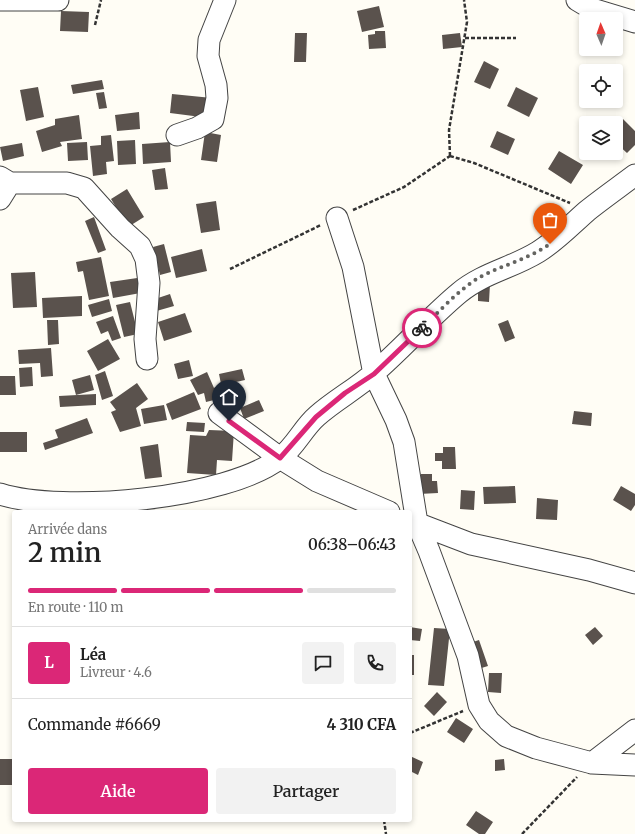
<!DOCTYPE html>
<html lang="fr">
<head>
<meta charset="utf-8">
<style>
  :root { --surface:#fff; --page:#f2f2f2; --text:#222; --muted:#767676; --line:#e0e0e0; --accent:#db2777 }
  body { margin:0; font-family:Merriweather,serif; background:var(--page); color:var(--text); height:100vh; display:flex; flex-direction:column; font-size:15px; white-space:nowrap }
  * { box-sizing:border-box; margin:0 }
  p { font-size:13px; color:var(--muted) }
  .icon { flex:none; width:22px; height:22px; fill:none; stroke:currentColor; stroke-width:2; stroke-linecap:round; stroke-linejoin:round }
  .map { position:relative; flex:1; overflow:hidden }
  .side { position:absolute; left:12px; top:510px; width:400px; height:312px; display:flex; flex-direction:column; background:var(--surface); border-radius:4px; box-shadow:0 2px 6px #0003 }
  .side>* { flex:none }
  .needle { width:26px; rotate:358deg }
  .buttons { position:absolute; left:579px; top:12px; display:grid; gap:8px }
  .buttons a { display:grid; place-items:center; width:44px; height:44px; border-radius:4px; background:var(--surface); box-shadow:0 2px 6px #0003; font-size:20px }
  .pin { position:absolute; display:grid; place-items:center; width:34px; height:34px; color:#fff; margin:-41px -17px; border-radius:50% 50% 50% 0; rotate:-45deg; box-shadow:0 0 4px #0007 }
  .pin .icon { rotate:45deg }
  .courier { position:absolute; display:grid; place-items:center; width:40px; height:40px; margin:-20px; border:3px solid #db2777; border-radius:50%; background:#fff; color:#222; box-shadow:0 1px 5px #0007 }
  .overview em { font-style:normal; font-weight:600 }
  .overview div { display:flex; flex-direction:column-reverse }
  .overview { display:flex; align-items:center; justify-content:space-between; height:68px; padding:0 16px }
  h1 { font-size:26px; font-weight:600; line-height:30px }
  .bar { display:grid; grid-template-columns:repeat(4,1fr); gap:6px 4px; align-content:center; height:48px; padding:0 16px }
  .bar i { height:5px; border-radius:3px; background:var(--line) }
  .bar .on { background:var(--accent) }
  .bar p { grid-column:span 4 }
  .line { display:flex; align-items:center; gap:10px; padding:0 16px; border-top:1px solid var(--line) }
  .line div { flex:1 }
  .round { display:grid; place-items:center; flex:none; width:42px; height:42px; border-radius:4px; background:var(--page) }
  .cta { display:flex; gap:8px; margin-top:auto; padding:8px 16px }
  .cta a { flex:1; height:46px; border-radius:4px; background:var(--accent); color:#fff; font-size:16px; font-weight:600; line-height:46px; text-align:center }
  .cta a+a { background:var(--page); color:var(--text) }
  .map>svg:first-child { display:block }
  .building { fill:#5a524d }
  .lines { fill:none; stroke-linecap:round; stroke-linejoin:round }
  .minor-casing { stroke:#444; stroke-width:23 }
  .path { stroke:#333; stroke-width:2.5; stroke-dasharray:4 2; stroke-linecap:butt }
  .minor { stroke:#fff; stroke-width:21 }
  .done { stroke:#646461; stroke-width:4; stroke-dasharray:0 7.2 }
  .route { stroke:#db2777; stroke-width:5 }
</style>
</head>
<body>
<div class="map">
<svg width="635" height="834" viewBox="0 0 635 834">
  <rect width="100%" height="100%" fill="#fffdf5"/>
  <!-- building -->
  <path class="building" d="M379,6l5,21 -22,5 -5,-21z
    M61,11l28,1 -1,20 -28,-1z
    M375,31h10l1,17 -17,1 -1,-14 7,-1z
    M295,33h12l-1,29h-12z
    M460,33l2,14 -19,2 -1,-14z
    M484,61l15,8 -9,20 -16,-7z
    M102,80l2,9 -31,5 -2,-9z
    M38,87l6,30 -18,4 -6,-31z
    M516,87l22,11 -9,19 -22,-11z
    M104,92l3,16 -8,1 -3,-16z
    M172,94l40,4 -3,20 -39,-5z
    M139,112l1,17 -23,2 -2,-16z
    M79,115l3,24 -22,3 2,4 -20,6 -6,-21 19,-6v-6z
    M623,119l12,12v14l-8,8 -11,-10v-17z
    M497,131l18,8 -7,16 -18,-8z
    M205,132l16,3 -4,27 -16,-2z
    M111,135l3,26 -8,1 1,12 -14,2 -3,-30 11,-1v-9z
    M135,140l1,24 -18,1 -1,-24z
    M87,142l1,18 -20,1 -1,-18z
    M170,142l1,20 -28,2 -1,-20z
    M22,143l2,13 -21,5 -3,-14z
    M559,151l24,14 -12,19 -23,-15z
    M165,168l3,21 -13,1 -3,-20z
    M127,189l17,28 -16,10 -17,-28z
    M216,201l4,29 -19,3 -5,-29z
    M94,217l12,33 -8,3 -13,-32z
    M164,244l7,28 -11,3 -7,-28z
    M202,249l5,22 -31,7 -5,-21z
    M101,257l8,39 -20,4 -6,-29 -5,1 -2,-10z
    M35,272l2,35 -24,1 -2,-35z
    M144,277l2,15 -33,6 -3,-16z
    M478,283l12,1 -1,18 -11,-1z
    M170,294l4,12 -21,6 -4,-11z
    M82,296v20l-39,2 -1,-20z
    M109,299l3,12 -20,6 -4,-12z
    M130,302l8,32 -14,3 -8,-32z
    M185,313l7,19 -28,9 -6,-19z
    M113,316l8,22 -9,3 -4,-10 -7,3 -5,-12z
    M47,320h11l1,24 -11,1z
    M508,320l7,18 -10,4 -7,-18z
    M108,339l12,20 -22,12 -11,-20z
    M51,348l2,28 -12,1 -1,-14 -21,1 -1,-14z
    M189,360l4,16 -15,3 -4,-15z
    M32,367l1,19 -13,1 -1,-19z
    M242,369l3,11 -18,4 3,12 -24,6 -2,-9 -6,2 -8,-15 17,-8 7,16 7,-4 -2,-10z
    M105,371l8,25 -11,4 -7,-25z
    M90,375l4,15 -18,5 -4,-15z
    M0,376h15l1,19h-16z
    M137,383l11,16 -12,9 5,18 -21,6 -9,-20 5,-2 -6,-8z
    M194,392l7,17 -29,11 -6,-16z
    M96,394v11l-36,2 -1,-11z
    M259,400l5,11 -20,8 -4,-11z
    M164,405l3,15 -23,4 -3,-15z
    M574,411l18,2 -1,13 -19,-2z
    M87,418l6,15 -48,17 -2,-7 15,-5 -3,-8z
    M187,422l18,1 -1,9 -18,-1z
    M209,430l25,1 -2,30 -15,-1 -1,15 -29,-2 3,-38 16,1z
    M0,432h27v20h-27z
    M158,444l4,33 -17,2 -5,-32z
    M443,447h12l1,22h-14v-8h-7v-8h8z
    M421,474h11v7h5l1,12 -19,1 -1,-14h3z
    M515,486l1,17 -32,1 -1,-17z
    M621,486l14,8v11l-4,6 -18,-11z
    M461,490l14,1 -1,19 -14,-1z
    M537,498l21,2 -1,20 -21,-1z
    M410,627l12,2 -2,12 -10,-1z
    M595,627l8,9 -10,9 -8,-10z
    M434,628l16,1 -6,57 -16,-1z
    M479,640l9,26 -13,4 -8,-26z
    M410,655h4v20h-4z
    M489,673h13l-1,20 -13,-1z
    M437,692l10,10 -13,14 -10,-10z
    M456,718l17,11 -9,14 -17,-11z
    M410,756l13,6 -5,13 -8,-4z
    M0,759h14v26h-14z
    M504,759l1,11 -10,1v-11z
    M476,811l17,11 -8,12h-6l-13,-9z"/>
  <g class="lines">
    <!-- minor casing -->
    <g class="minor-casing">
      <path id="minor" d="M0,0h58
        M577,0l15,9 43,13
        M177,135l20,-7 16,-9 4,-21 -1,-13 -8,-29 1,-16 16,-40
        M0,177l10,6h57l17,5 36,40 20,18 6,13 3,24 -4,56 2,20
        M0,199l10,-16
        M337,218l16,49 21,107 22,46 8,22 13,81 12,28 39,105 11,49 10,16 17,15 30,12 56,15 43,2
        M219,413l61,45 37,23 72,31
        M0,494c62,20 228,5 280,-36 15,-11 23,-30 37,-42 18,-16 39,-27 57,-43 29,-25 55,-55 85,-80 24,-20 53,-25 79,-41 18,-11 33,-27 49,-41 15,-12 32,-24 48,-36
        M411,521l60,23 118,26 46,13
        M592,763l43,-33"/>
    </g>
    <!-- path -->
    <path class="path" d="M95,25l6,-25
      M465,38h51
      M450,156l-1,-26 18,-108 -3,-22
      M450,156l24,7 96,40
      M353,210l51,-23 46,-31
      M230,269l91,-44
      M410,733l53,-22
      M384,820l2,14
      M522,834l55,-57"/>
    <!-- minor -->
    <use href="#minor" class="minor"/>
  </g>
  <g class="lines">
    <!-- done -->
    <path class="done" d="M422,328c18,-17 36,-38 58,-51 23,-12 48,-18 70,-33"/>
    <!-- route -->
    <path class="route" d="M229,421l51,37 36,-41 29,-24 29,-19 48,-46"/>
  </g>
</svg>
<div class="buttons">
<a><svg class="needle" viewBox="-14 -14 28 28"><path d="M0-13l5 13h-10z" fill="#e53935"/><path d="M0 13l5-13h-10z" fill="#767676"/></svg></a>
<a><svg class="icon" aria-label="locate" viewBox="0 0 24 24"><circle cx="12" cy="12" r="6"/><path d="M12 2v4M12 18v4M2 12h4M18 12h4"/></svg></a>
<a><svg class="icon" aria-label="layers" viewBox="0 0 24 24"><path d="M12 4l9 5-9 5-9-5zM3 14l9 5 9-5"/></svg></a>
</div>
<div class="pin" style="left:550px;top:244px;background:#ea580c"><svg class="icon" aria-label="bag" viewBox="0 0 24 24"><path d="M5 8h14l-1 12H6zM9 8a3 3 0 0 1 6 0"/></svg></div>
<div class="pin" style="left:229px;top:421px;background:#1f2937"><svg class="icon" aria-label="home" viewBox="0 0 24 24"><path d="M3 11l9-7 9 7M6 9v11h12V9"/></svg></div>
<div class="courier" style="left:422px;top:328px"><svg class="icon" aria-label="bike" viewBox="0 0 24 24"><circle cx="6" cy="16" r="4"/><circle cx="18" cy="16" r="4"/><path d="M6 16l4-8h5l3 8M10 8l3 8H6M13 5h3"/></svg></div>
<section class="side">
<div class="overview"><div><h1>2 min</h1><p>Arrivée dans</p></div><em>06:38–06:43</em></div>
<div class="bar"><i class="on"></i><i class="on"></i><i class="on"></i><i></i><p>En route · 110 m</p></div>
<div class="line" style="height:72px"><b class="round" style="background:var(--accent);color:#fff">L</b><div><b>Léa</b><p>Livreur · 4.6</p></div><a class="round"><svg class="icon" aria-label="chat" viewBox="0 0 24 24"><path d="M4 5h16v11H9l-5 4z"/></svg></a><a class="round"><svg class="icon" aria-label="phone" viewBox="0 0 24 24"><path d="M5 4h4l2 5-3 2q2 4 5 5l2-3 5 2v4C11 20 4 13 5 4z"/></svg></a></div>
<div class="line" style="height:52px"><div>Commande #6669</div><b>4 310 CFA</b></div>
<div class="cta"><a>Aide</a><a>Partager</a></div>
</section>
</div>
</body>
</html>
